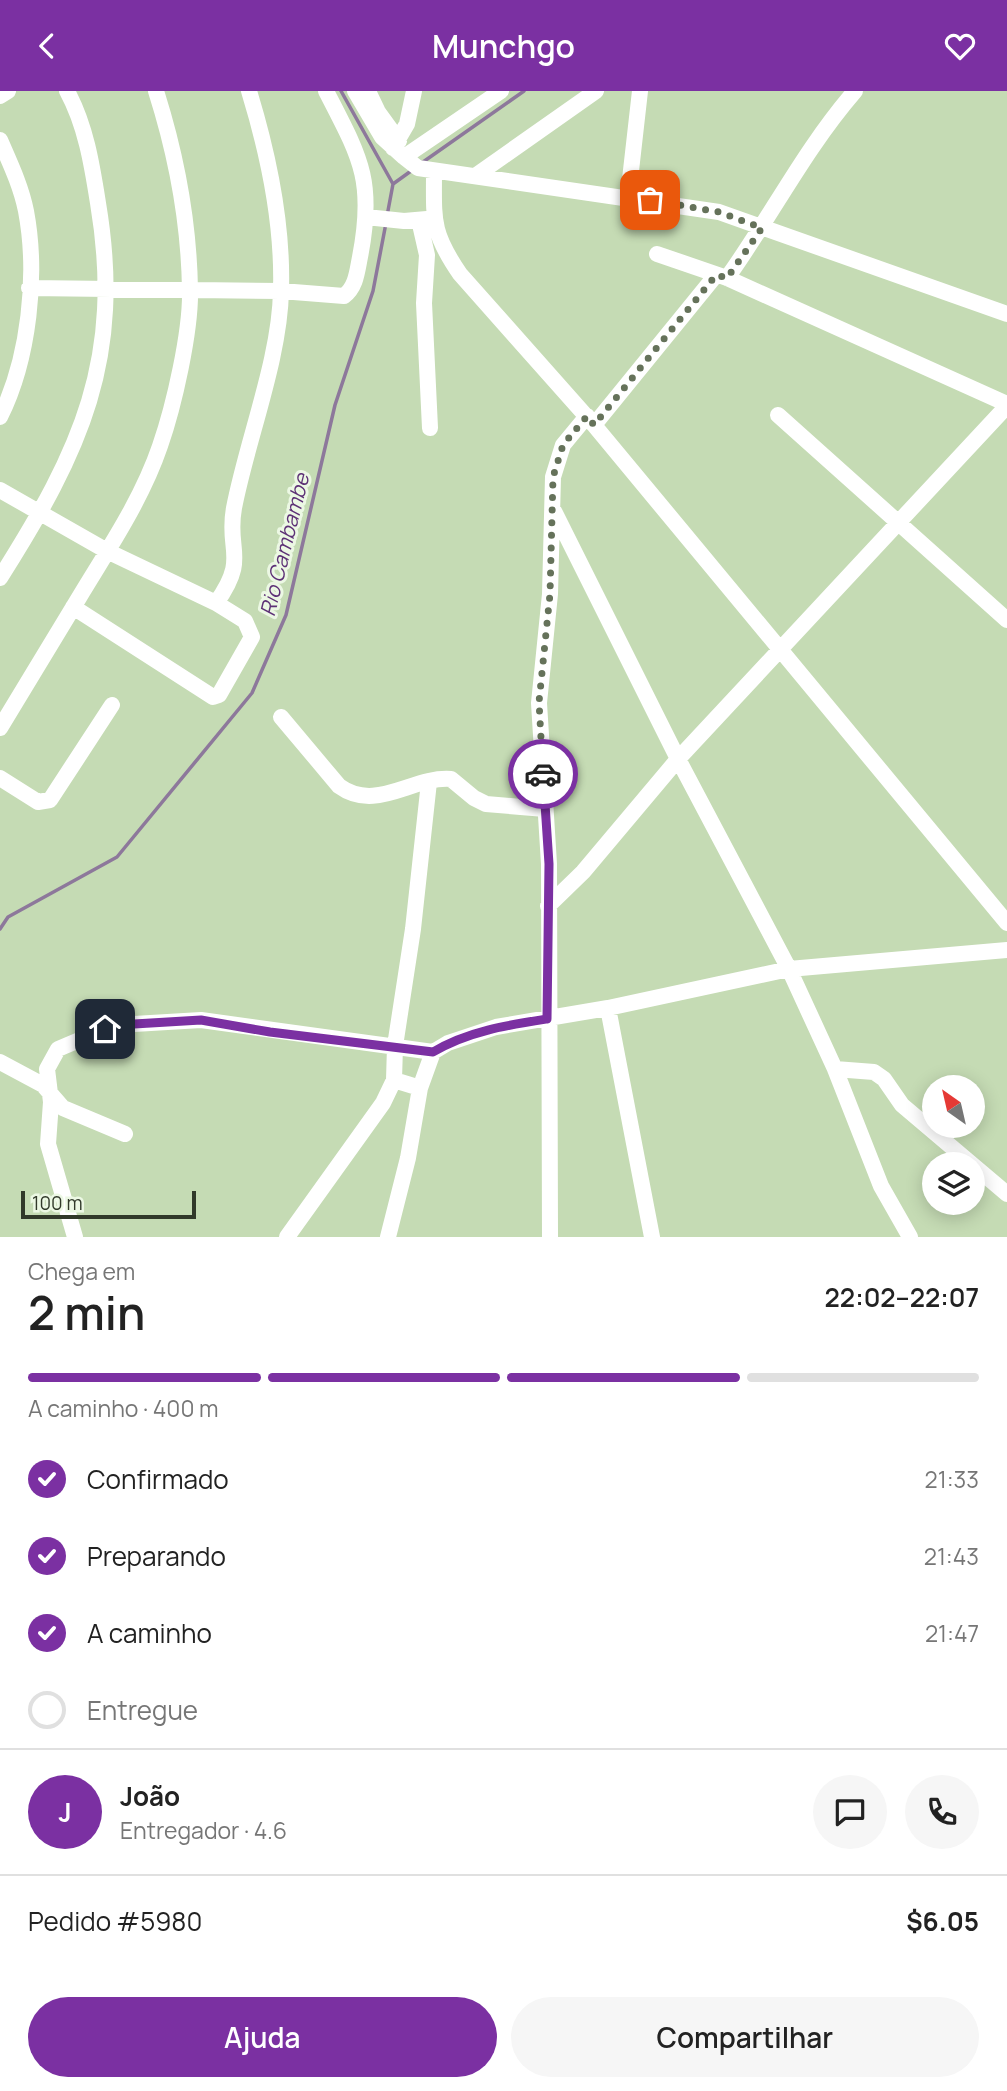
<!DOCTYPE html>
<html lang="pt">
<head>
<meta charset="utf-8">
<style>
  :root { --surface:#fff; --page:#f6f6f6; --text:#222; --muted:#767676; --line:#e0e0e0; --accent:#7b30a2 }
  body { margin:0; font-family:Manrope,sans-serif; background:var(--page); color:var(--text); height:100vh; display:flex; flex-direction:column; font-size:26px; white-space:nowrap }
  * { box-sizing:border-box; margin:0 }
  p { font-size:23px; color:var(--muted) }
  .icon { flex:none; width:38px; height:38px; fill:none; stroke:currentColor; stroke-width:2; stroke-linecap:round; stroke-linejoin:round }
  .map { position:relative; height:1146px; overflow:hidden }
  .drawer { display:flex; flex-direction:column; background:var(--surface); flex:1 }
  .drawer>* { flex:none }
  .needle { width:46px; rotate:326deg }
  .controls { position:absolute; left:922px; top:984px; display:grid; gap:14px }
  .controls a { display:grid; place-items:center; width:63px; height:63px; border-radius:50%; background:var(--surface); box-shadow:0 4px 18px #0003; font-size:35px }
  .scale { position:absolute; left:21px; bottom:18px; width:175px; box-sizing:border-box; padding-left:7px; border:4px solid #31392a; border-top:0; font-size:19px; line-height:24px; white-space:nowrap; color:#31392a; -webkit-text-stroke:5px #ecf8e4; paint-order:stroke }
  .pin { position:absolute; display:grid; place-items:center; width:60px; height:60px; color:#fff; margin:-30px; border-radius:14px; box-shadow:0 4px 10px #0006 }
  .courier { position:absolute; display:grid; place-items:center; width:70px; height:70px; margin:-35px; border:5px solid #7b30a2; border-radius:50%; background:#fff; color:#222; box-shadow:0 2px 9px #0007 }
  .head em { font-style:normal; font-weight:600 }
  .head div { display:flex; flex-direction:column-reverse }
  .head { display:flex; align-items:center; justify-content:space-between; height:119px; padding:0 28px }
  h1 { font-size:46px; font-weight:600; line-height:52px }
  .bar { display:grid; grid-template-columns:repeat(4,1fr); gap:10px 7px; align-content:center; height:84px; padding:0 28px }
  .bar i { height:9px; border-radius:5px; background:var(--line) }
  .bar .on { background:var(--accent) }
  .bar p { grid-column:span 4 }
  .line { display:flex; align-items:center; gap:18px; padding:0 28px; border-top:2px solid var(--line) }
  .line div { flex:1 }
  .round { display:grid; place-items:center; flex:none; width:74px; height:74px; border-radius:37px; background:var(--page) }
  ol { padding:0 28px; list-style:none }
  li { display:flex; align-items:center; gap:21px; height:77px }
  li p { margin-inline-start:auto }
  li .icon { padding:7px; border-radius:50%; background:var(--accent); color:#fff; stroke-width:4 }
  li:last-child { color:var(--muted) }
  li i { width:38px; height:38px; border:4px solid var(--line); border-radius:50% }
  .action { display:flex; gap:14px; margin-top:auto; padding:14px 28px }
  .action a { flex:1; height:80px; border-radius:42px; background:var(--accent); color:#fff; font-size:28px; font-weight:600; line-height:80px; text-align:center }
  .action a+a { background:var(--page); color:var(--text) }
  header { display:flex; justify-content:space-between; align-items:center; height:91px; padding:0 28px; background:var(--accent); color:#fff; font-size:32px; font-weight:600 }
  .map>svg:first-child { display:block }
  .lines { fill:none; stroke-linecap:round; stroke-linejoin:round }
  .stream { stroke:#8d789b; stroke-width:3.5 }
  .minor { stroke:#fff; stroke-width:16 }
  .done { stroke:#65725a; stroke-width:7; stroke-dasharray:0 12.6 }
  .route { stroke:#7b30a2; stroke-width:9 }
  .labels { text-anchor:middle; stroke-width:6; stroke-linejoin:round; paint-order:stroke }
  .water-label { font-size:21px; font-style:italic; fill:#5d3176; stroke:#ecf8e4 }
</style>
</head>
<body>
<header><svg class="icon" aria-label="back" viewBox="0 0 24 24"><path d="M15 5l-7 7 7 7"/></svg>Munchgo<svg class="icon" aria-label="heart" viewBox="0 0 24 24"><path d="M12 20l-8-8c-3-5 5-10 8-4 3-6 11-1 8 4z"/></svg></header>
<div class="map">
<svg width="1007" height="1146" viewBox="0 0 1007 1146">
  <rect width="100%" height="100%" fill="#c5dbb4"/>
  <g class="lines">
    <!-- stream -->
    <path class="stream" d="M341,0l52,93
      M423,71l101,-71
      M393,93l18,-13
      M387,125l6,-32
      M0,838l8,-12 109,-60 135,-164 34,-78 49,-210 38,-114 13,-68"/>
    <!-- minor -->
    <path class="minor" d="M355,0l27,46 22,20 97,-66
      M368,0l10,21 21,29
      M0,5l8,-5
      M0,49c10,23 21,46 26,71 12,64 3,148 -26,206
      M393,57l14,-24 7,-33
      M404,66l14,11 301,44 288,102
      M434,80c0,49 -3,61 26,103l134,151 413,498
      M478,83l118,-83
      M628,106l12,-106
      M366,126l38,4 23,-2
      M419,129l8,35 -3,48 6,125
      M657,163l70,24 280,126
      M727,187c45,-63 77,-128 128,-187
      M29,197l252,3 63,5c12,-9 13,-24 16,-39 15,-77 0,-100 -34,-166
      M778,324l229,205
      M594,334l122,-150
      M0,399l107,61 109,52 29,18 7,16 -33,58 -6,2 -140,-90
      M554,420l124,248 111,210 46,100 46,117 29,51
      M0,487c81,-128 124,-219 98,-375 -6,-38 -12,-77 -31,-112
      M216,512c33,-46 10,-52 18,-95 13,-68 46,-149 47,-218 2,-66 -13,-137 -32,-199
      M281,626l58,69c37,27 73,-10 112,-7l23,19 12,6 59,5
      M0,637c27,-44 53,-88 80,-132 29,-48 62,-97 80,-150 14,-40 31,-115 30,-156 -1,-67 -14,-136 -34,-199
      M0,687l38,24 12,-2 62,-95
      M548,815l35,-34 95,-113 329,-353
      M608,917l44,229
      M0,971l43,23 20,23 62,26
      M835,978l39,3 10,7 18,26 105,89
      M394,989l1,-34 18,-117 16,-147
      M75,1146l-27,-93 3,-42 -4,-33 11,-20 47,-20 29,-5 67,-4 232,32
      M287,1146l96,-134 11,-23 26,8 13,-36 15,-9 48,-16 112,-19 181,-39 218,-19
      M388,1146l20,-79 12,-70
      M550,1146l-1,-373 -10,-161 11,-109 3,-117 10,-32 24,-29"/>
  </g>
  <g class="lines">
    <!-- done -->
    <path class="done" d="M543,683l-4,-72 11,-108 3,-117 10,-32 24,-29 7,9 122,-150 11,3 35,-50 -43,-16 -69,-12"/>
    <!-- route -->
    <path class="route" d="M105,938l29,-5 67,-4 69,12 163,20c35,-21 75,-27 114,-33l2,-155 -6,-90"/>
  </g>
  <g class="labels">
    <!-- water labels -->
    <g class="water-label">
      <text transform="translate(285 454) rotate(-76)" y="7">Rio Cambambe</text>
    </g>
  </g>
</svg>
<div class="controls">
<a><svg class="needle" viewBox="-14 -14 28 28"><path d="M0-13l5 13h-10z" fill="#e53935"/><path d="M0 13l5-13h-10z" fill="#767676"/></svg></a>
<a><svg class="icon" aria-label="layers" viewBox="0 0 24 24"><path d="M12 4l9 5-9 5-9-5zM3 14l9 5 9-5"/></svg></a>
</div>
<div class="scale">100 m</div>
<div class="pin" style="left:650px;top:109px;background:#ea580c"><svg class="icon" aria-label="bag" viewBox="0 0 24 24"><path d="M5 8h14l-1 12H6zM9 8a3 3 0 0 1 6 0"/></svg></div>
<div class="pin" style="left:105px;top:938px;background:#1f2937"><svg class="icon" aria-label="home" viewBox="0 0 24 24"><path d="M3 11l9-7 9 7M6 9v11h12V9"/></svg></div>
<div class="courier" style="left:543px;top:683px"><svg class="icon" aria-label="car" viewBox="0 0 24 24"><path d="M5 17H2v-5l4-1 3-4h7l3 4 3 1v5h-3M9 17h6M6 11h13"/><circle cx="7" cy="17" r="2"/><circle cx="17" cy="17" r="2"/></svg></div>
</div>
<section class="drawer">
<div class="head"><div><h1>2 min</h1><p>Chega em</p></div><em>22:02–22:07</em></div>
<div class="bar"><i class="on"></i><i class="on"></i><i class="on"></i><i></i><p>A caminho · 400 m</p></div>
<ol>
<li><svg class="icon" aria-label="check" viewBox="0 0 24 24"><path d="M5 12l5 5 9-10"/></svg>Confirmado<p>21:33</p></li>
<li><svg class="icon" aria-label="check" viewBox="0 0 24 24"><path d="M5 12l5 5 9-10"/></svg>Preparando<p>21:43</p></li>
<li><svg class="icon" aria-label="check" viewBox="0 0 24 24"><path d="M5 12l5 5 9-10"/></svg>A caminho<p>21:47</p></li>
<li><i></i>Entregue</li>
</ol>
<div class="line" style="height:126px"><b class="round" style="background:var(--accent);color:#fff">J</b><div><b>João</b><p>Entregador · 4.6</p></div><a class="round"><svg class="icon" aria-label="chat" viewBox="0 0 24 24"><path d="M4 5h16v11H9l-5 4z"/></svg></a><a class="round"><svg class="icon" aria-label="phone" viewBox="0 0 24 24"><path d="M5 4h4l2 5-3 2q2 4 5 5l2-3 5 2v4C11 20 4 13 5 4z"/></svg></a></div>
<div class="line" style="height:91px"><div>Pedido #5980</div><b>$6.05</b></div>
<div class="action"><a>Ajuda</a><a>Compartilhar</a></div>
</section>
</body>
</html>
